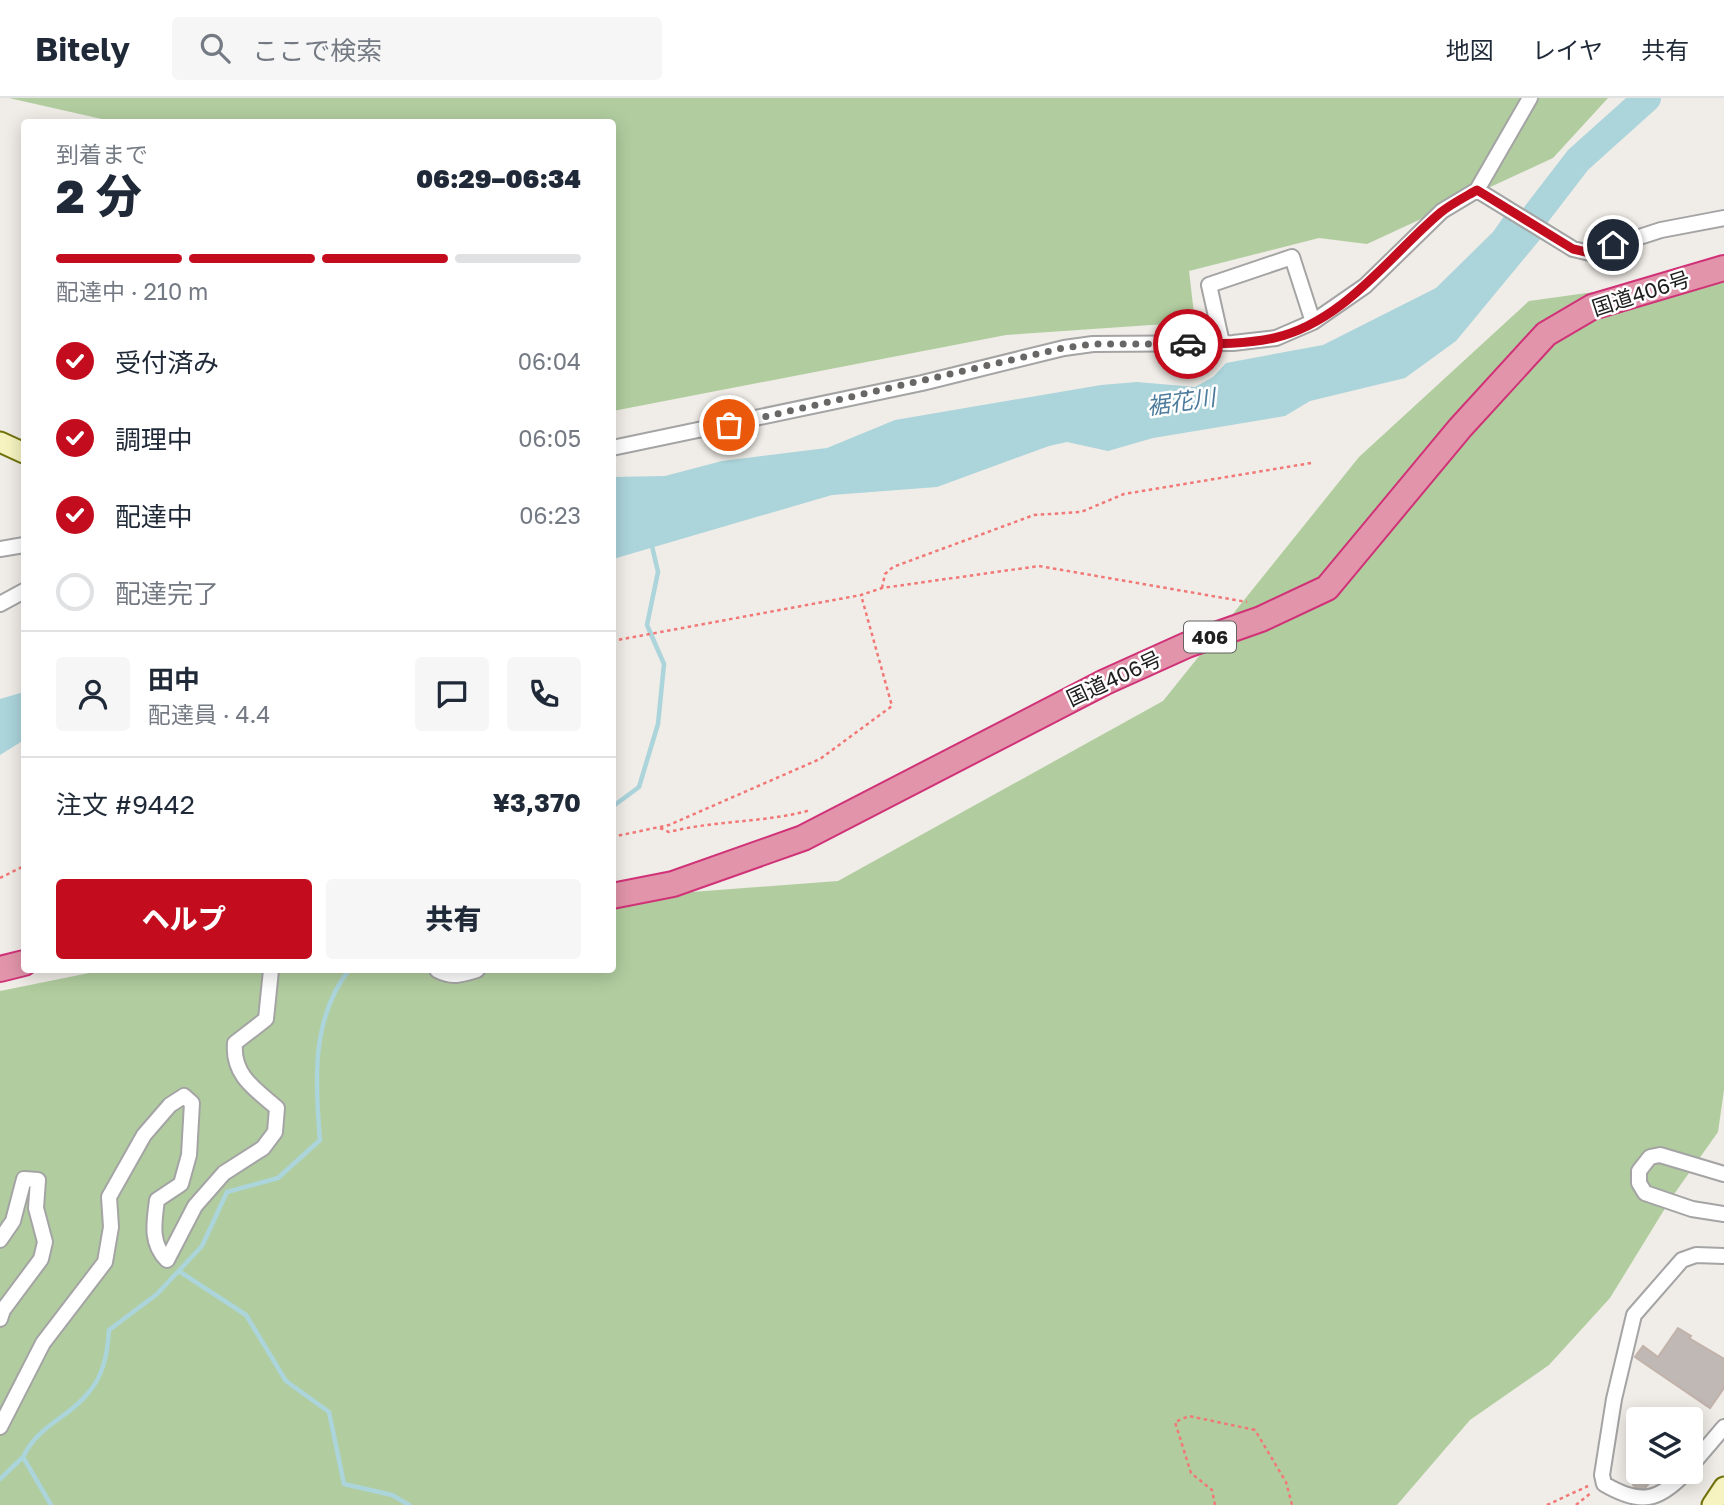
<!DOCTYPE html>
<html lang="ja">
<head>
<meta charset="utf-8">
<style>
  :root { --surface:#fff; --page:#f6f6f7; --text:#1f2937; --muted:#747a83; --line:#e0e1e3; --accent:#c30d1f }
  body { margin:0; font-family:"Golos Text","Noto Sans JP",sans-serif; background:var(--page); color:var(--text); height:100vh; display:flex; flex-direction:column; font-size:26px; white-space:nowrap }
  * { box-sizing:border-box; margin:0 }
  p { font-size:23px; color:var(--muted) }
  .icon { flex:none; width:38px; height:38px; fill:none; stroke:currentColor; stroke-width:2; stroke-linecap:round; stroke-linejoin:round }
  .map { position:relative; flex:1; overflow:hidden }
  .details { position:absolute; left:21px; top:21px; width:595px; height:854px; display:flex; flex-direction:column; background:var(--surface); border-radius:7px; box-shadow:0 4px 18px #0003 }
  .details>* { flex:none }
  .fabs { position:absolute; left:1626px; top:1309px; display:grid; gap:14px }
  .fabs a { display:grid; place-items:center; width:77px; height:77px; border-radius:7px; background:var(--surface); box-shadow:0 4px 18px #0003; font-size:35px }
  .pin { position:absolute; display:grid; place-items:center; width:60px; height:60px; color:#fff; margin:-30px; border:4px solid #fff; border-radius:50%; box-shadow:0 2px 7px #0007 }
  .courier { position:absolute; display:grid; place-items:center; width:70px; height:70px; margin:-35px; border:5px solid #c30d1f; border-radius:50%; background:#fff; color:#222; box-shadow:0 2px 9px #0007 }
  .summary em { font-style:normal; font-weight:800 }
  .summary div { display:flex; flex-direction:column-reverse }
  .summary { display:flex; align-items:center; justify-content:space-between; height:119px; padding:0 35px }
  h1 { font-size:46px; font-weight:800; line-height:52px }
  .bar { display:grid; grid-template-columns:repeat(4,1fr); gap:10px 7px; align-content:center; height:84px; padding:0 35px }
  .bar i { height:9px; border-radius:5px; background:var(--line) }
  .bar .active { background:var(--accent) }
  .bar p { grid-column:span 4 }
  .line { display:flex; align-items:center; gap:18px; padding:0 35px; border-top:2px solid var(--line) }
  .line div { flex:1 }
  .round { display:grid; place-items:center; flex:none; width:74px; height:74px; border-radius:7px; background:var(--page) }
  ol { padding:0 35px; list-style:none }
  li { display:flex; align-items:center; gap:21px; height:77px }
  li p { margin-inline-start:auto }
  li .icon { padding:7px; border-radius:50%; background:var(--accent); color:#fff; stroke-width:4 }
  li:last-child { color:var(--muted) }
  li i { width:38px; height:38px; border:4px solid var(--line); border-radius:50% }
  .cta { display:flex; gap:14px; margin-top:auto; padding:14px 35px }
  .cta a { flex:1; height:80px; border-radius:7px; background:var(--accent); color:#fff; font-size:28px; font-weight:800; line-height:80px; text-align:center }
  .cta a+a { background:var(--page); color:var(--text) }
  header { display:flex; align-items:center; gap:42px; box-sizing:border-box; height:98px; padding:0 35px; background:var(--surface); border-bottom:2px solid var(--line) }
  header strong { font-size:33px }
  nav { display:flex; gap:38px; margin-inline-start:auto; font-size:24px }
  .search { width:490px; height:63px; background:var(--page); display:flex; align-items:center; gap:18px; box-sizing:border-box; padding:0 24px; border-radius:7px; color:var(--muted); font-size:26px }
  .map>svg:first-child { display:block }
  .forest { fill:#b1cd9f }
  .water { fill:#abd4db }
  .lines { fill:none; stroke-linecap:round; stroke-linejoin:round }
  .stream { stroke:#abd4db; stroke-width:4.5 }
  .river { stroke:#abd4db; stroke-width:28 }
  .building { fill:#c0b8b4; stroke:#c1b2aa; stroke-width:2 }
  .street-casing { stroke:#a4a4a4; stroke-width:18 }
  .secondary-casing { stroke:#71720c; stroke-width:23 }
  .highway-casing { stroke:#d03278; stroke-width:28 }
  .path { stroke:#f17877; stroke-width:2.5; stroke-dasharray:3.5 3.5; stroke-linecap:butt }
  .street { stroke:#fff; stroke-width:14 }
  .secondary { stroke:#f6f3c0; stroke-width:19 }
  .highway { stroke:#e295aa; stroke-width:24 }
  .done { stroke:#696766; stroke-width:7; stroke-dasharray:0 12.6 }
  .route { stroke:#c30d1f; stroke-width:9 }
  .labels { text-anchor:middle; stroke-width:5; stroke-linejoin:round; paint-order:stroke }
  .shield { fill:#fff; stroke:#636363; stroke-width:2 }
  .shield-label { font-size:19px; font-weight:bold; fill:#202020 }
  .street-label { font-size:21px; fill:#202020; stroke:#fff }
  .water-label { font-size:23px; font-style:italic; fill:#4c7b9c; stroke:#fff }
</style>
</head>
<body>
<header>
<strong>Bitely</strong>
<div class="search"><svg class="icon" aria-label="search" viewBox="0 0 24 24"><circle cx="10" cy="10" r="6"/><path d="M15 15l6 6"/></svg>ここで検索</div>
<nav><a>地図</a><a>レイヤ</a><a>共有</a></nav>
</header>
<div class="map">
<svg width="1724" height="1407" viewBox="0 0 1724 1407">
  <rect width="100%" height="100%" fill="#f0ece7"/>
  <!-- forest -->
  <path class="forest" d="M9,0h1599l-55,60 -186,86 -48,-6 -130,33 6,51 -189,13 -393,76 -1,-289h-497z
    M1724,176v816l-6,42 -46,65 -62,101 -61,67 -79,55 -73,85h-1397v-514l104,-21h508l1,-72 225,-17 325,-180 196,-244 170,-156z"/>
  <!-- water -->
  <path class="water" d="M1505,117l37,22 -86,104 -51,37 -95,23 -25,15 -132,22 -45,13 -41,-9 -18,4 -112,41 -105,8 -219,64 -1,-82 53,-1 57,-15 105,-13 68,-28 206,-35 36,-3 58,5 18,-10 13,-14 97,-18 113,-57 57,-56z
    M24,594v48l-24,15v-56z"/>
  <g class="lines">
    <!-- stream -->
    <path class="stream" d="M612,709l27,-20 19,-63 6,-60 -17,-39 11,-53 -6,-26
      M179,1173l67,44 40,66 43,31 15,72 48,11 17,10
      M0,1381l23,-22
      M51,1407l-28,-48c17,-34 45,-38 66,-65 14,-16 19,-42 20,-62l48,-36 45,-48 25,-54 51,-14 42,-38c-5,-57 -9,-122 29,-170"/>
    <!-- river -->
    <path class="river" d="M1512,148l66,-86 69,-62"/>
  </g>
  <!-- building -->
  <path class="building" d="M1678,1230l13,8 -2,2 35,21v29l-14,20 -75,-51 8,-11 15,11z
    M1640,1376l10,8 -8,10 -9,-7z"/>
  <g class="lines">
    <!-- street casing -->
    <g class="street-casing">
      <path id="street" d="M1477,92l96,59 17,4 71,-23 63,-12
        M1222,245l-13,-58 83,-28 21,65
        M612,350l310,-65 142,-35 29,-4 140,-1 43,-5 37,-16 52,-36 77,-75 35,-21 53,-92
        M0,451l24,-4
        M0,506l24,-13
        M437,872c15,8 24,5 40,0
        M1724,1076l-64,-19 -10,2 -11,14v12l6,10 47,16 32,5
        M0,1142l13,-19 11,-42 14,1 -2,28 9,34 -4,17 -38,51 -3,9
        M0,1329l43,-84 62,-81 6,-35 -2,-30 35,-62 26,-30 14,-9 8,7 -3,52 -8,29 -24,16c-3,23 -7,43 10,60l28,-54 29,-33 39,-25 12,-16 2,-24c-22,-19 -45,-33 -42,-65l31,-24 5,-49
        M1690,1369l34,-40
        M1686,1374c-28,30 -46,33 -82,12l-2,-9 12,-76 20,-84 48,-55 14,-5 28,1"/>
    </g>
    <!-- secondary casing -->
    <g class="secondary-casing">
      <path id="secondary" d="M0,344l24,11
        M1712,1407l12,-18"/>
    </g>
    <!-- highway casing -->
    <g class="highway-casing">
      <path id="highway" d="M612,798l61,-12 130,-46 302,-156 82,-37 74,-26 66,-31 133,-160 86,-94 46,-27 132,-39
        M0,871l24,-6"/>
    </g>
    <!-- path -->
    <path class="path" d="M882,490l3,-14 8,-7 141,-52 47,-3 43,-18 187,-31
      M612,543l249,-46 21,-7 157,-22 208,36
      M660,730l9,4c47,-12 95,-9 142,-22
      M612,739l57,-12 151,-66 72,-53 -31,-111
      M0,780l24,-12
      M1215,1407l-3,-15 -21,-17 -16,-51 14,-6 66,14 31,52 6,23
      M1547,1407l41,-19
      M1576,1407l16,-13"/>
    <!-- street -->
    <use href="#street" class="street"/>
    <!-- secondary -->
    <use href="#secondary" class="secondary"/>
    <!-- highway -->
    <use href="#highway" class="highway"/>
  </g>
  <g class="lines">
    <!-- done -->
    <path class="done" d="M729,327l334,-77 30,-4h95"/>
    <!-- route -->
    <path class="route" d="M1188,246c29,0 58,0 86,-6 70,-16 115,-82 166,-125 11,-9 25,-16 37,-23l96,59 17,4 23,-8"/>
  </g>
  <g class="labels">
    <!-- shield labels -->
    <rect class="shield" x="1184" y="523.5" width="52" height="31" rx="5"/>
    <g class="shield-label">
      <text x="1210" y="546">406</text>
    </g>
    <!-- street labels -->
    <g class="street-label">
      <text transform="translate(1641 196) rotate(-18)" y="7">国道406号</text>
      <text transform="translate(1114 581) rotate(-25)" y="7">国道406号</text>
    </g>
    <!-- water labels -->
    <g class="water-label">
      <text transform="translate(1181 304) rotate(-8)" y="8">裾花川</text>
    </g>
  </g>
</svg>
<div class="fabs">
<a><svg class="icon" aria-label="layers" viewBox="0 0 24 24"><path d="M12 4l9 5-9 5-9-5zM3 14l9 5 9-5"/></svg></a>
</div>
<div class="pin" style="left:729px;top:327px;background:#ea580c"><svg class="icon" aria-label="bag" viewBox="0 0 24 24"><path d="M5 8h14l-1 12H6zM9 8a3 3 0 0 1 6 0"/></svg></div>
<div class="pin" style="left:1613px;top:147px;background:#1f2937"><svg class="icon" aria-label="home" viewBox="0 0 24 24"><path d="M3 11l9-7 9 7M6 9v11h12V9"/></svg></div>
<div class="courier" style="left:1188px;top:246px"><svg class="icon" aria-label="car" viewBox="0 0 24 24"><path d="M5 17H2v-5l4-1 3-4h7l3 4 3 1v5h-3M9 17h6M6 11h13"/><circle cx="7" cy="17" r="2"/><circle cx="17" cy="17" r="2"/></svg></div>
<section class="details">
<div class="summary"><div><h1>2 分</h1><p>到着まで</p></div><em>06:29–06:34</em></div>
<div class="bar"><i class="active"></i><i class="active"></i><i class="active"></i><i></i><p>配達中 · 210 m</p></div>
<ol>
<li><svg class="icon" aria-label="check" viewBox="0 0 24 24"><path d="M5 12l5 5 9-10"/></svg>受付済み<p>06:04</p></li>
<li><svg class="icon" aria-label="check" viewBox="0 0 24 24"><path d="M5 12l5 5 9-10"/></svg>調理中<p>06:05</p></li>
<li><svg class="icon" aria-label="check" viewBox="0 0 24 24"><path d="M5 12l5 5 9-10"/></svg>配達中<p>06:23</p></li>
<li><i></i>配達完了</li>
</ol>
<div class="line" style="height:126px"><a class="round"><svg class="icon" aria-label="person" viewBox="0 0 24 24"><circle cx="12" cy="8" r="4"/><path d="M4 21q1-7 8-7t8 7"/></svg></a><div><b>田中</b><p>配達員 · 4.4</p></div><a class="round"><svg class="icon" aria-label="chat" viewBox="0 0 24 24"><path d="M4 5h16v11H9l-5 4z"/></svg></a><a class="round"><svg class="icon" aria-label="phone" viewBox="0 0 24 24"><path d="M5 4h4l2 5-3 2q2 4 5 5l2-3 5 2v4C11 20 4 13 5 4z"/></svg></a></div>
<div class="line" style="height:91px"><div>注文 #9442</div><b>¥3,370</b></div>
<div class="cta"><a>ヘルプ</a><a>共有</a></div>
</section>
</div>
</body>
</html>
